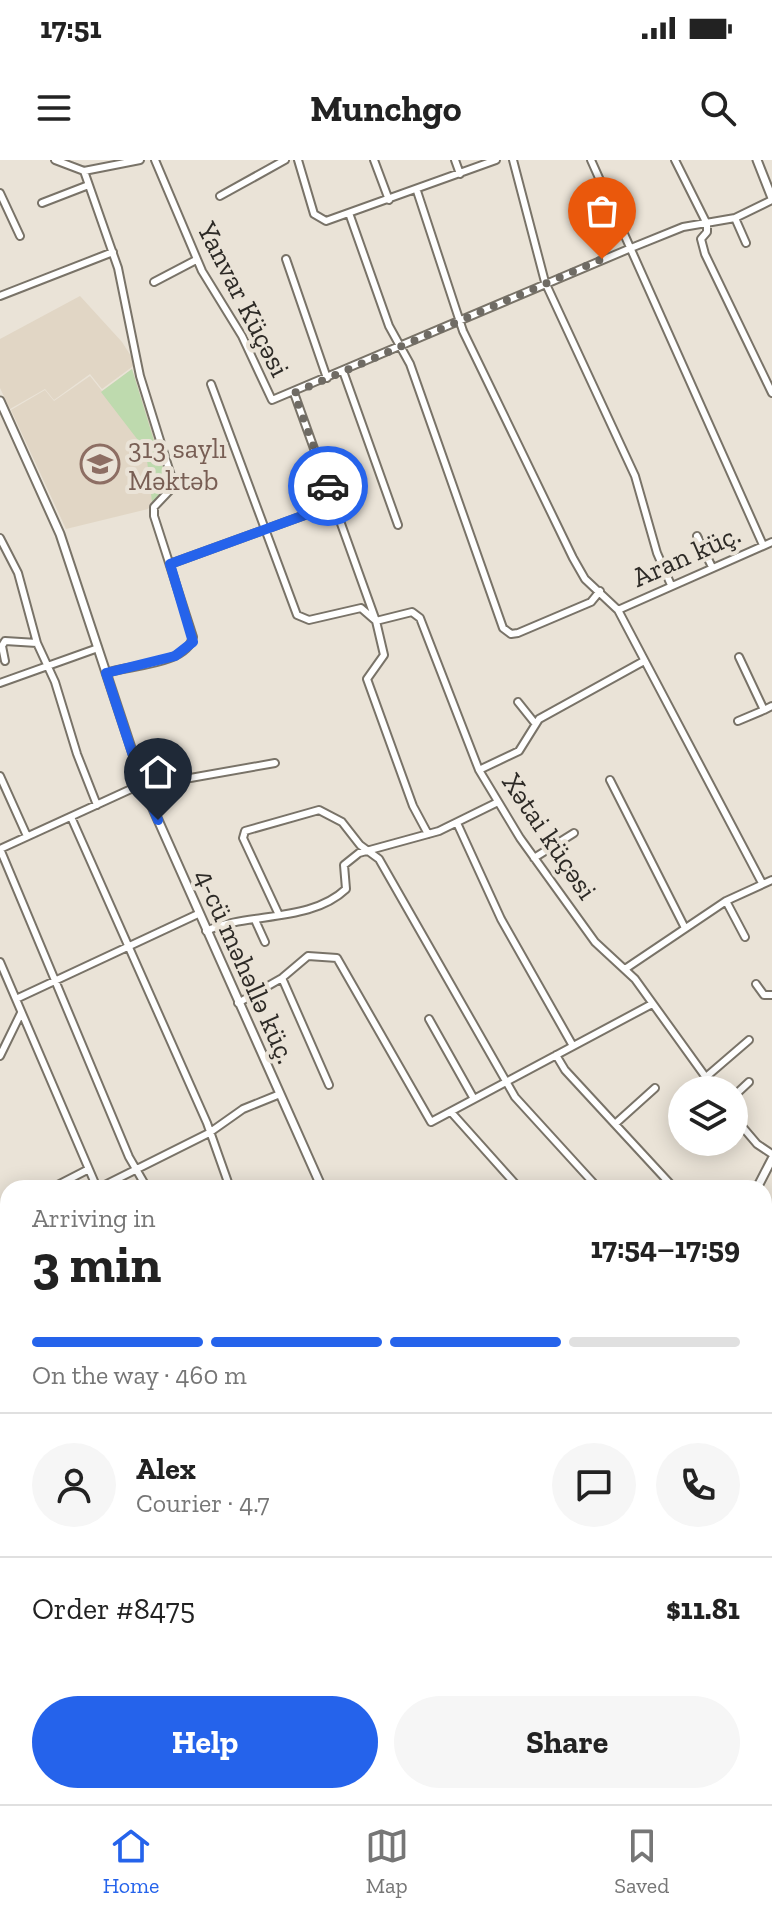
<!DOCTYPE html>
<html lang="en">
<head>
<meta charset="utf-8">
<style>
  :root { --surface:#fff; --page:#f6f6f6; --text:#222; --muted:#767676; --line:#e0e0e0; --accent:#2563eb }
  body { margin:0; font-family:"Zilla Slab",serif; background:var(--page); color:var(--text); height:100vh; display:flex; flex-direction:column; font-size:30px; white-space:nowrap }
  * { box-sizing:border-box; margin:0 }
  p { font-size:26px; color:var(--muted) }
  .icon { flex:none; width:44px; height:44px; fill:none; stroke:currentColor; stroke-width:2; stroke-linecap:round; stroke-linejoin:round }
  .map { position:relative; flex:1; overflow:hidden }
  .drawer { position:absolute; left:0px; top:1020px; width:772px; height:624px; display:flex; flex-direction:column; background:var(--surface); border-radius:24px 24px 0 0; box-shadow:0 4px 20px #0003 }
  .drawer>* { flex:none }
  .buttons { position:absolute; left:668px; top:916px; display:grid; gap:16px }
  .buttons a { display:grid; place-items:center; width:80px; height:80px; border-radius:50%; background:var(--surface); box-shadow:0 4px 20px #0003; font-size:40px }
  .pin { position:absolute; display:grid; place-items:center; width:68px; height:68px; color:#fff; margin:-82px -34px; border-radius:50% 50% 50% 0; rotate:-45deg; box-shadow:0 0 8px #0007 }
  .pin .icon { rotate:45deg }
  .courier { position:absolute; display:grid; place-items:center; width:80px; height:80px; margin:-40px; border:6px solid #2563eb; border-radius:50%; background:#fff; color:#222; box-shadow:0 2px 10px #0007 }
  .overview em { font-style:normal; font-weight:700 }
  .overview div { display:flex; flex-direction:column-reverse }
  .overview { display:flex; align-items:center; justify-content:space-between; height:136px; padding:0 32px }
  h1 { font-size:52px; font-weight:700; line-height:60px }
  .bar { display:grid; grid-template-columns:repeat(4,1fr); gap:12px 8px; align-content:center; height:96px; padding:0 32px }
  .bar i { height:10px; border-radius:6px; background:var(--line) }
  .bar .selected { background:var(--accent) }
  .bar p { grid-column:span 4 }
  .line { display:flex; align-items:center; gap:20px; padding:0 32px; border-top:2px solid var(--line) }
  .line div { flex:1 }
  .round { display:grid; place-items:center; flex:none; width:84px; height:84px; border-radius:42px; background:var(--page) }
  .cta { display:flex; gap:16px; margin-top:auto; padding:16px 32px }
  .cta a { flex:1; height:92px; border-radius:48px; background:var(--accent); color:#fff; font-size:32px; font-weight:700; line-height:92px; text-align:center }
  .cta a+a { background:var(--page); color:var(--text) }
  .status { display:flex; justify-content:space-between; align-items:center; height:56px; padding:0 40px; background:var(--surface); direction:ltr }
  .status svg { height:22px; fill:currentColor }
  header { display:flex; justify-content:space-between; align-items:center; height:104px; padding:0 32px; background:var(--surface); font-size:36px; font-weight:700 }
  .tab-bar { display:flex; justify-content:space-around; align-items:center; height:112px; border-top:2px solid var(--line); background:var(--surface); font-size:22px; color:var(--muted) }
  .tab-bar a { display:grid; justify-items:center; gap:4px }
  .tab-bar .selected { color:var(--accent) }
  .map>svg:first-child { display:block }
  .built { fill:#e1d6c5 }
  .green { fill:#bedaae }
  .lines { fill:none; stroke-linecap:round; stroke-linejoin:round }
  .minor-casing { stroke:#797368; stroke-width:10 }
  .tertiary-casing { stroke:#797368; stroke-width:11 }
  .minor { stroke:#fff; stroke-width:6 }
  .tertiary { stroke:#fff; stroke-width:7 }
  .done { stroke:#6f6b64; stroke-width:8; stroke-dasharray:0 14.4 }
  .route { stroke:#2563eb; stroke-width:10 }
  .labels { text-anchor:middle; stroke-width:8; stroke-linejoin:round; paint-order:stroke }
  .street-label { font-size:28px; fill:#2d2a26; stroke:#eae3d7 }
  .education-label { font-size:28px; fill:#785e54; stroke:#eae3d7; text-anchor:start }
</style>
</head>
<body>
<div class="status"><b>17:51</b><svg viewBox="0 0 49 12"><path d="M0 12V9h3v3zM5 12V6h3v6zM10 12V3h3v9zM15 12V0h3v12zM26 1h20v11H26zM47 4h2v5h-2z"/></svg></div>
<header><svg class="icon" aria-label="menu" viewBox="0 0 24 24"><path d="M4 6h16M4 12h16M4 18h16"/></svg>Munchgo<svg class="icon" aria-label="search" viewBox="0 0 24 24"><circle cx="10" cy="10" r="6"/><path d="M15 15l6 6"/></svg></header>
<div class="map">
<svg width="772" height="1644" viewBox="0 0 772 1644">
  <rect width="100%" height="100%" fill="#eae3d7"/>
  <!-- built -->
  <path class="built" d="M80,136l42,46 14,22 -34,25 -12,-15 -36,26 -9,-11 -35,20 -10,-21v-49z
    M132,209l37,115 -21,25 -82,20 -55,-119 34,-20 9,11 36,-25 12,15z"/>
  <!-- green -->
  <path class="green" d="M132,209l23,75 -11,4 -43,-56z
    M156,288l13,36 -17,18 -6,-50z"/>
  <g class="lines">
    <!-- minor casing -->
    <g class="minor-casing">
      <path id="minor" d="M55,0l29,11 56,-11
        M155,0l47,111 40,65 30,64 359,-152 52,-21 52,-9 37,-18
        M298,0l16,54 12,7 170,-61
        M374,0l15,40
        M455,0l5,14
        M513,0l32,122 90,194 22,77 14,32
        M591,0l172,385
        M675,0l32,64v8l-6,7 4,15 67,139
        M84,11l34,97 22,108 32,103 -2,11 -16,17v9l39,121c-7,28 -63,28 -87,36
        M417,31l46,140 110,227 12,21 33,31 144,273
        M0,33l20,43
        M220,36l65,-36
        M42,43l44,-17
        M349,53l40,113 21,38 93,264 8,6 7,-1 73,-31 9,-11
        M735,58l11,25
        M286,99l41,119
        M154,122l42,-22
        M0,136l113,-44
        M343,211l55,154
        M211,224l86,231 12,5 52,-12 15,13 8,34 -17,24 46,127 15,28
        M294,233l82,228 36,-9 8,6 59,152 41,68 75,104 40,37 80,111
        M697,376l14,29
        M0,378l18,35 19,70 18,39 22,72 20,51
        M170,404l165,-60
        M618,450l154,-68
        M739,497l25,53 8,-4
        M5,501l-3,-15 3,-5 32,2
        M0,523l98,-35
        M518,542l16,20
        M738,561l26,-11
        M479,610l40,-19 20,-32 105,-58
        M0,616l27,60
        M610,620l75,148
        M146,633l33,-13 96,-17
        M71,657l136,306 23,65
        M457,663l44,96 72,127
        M0,689l129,308 18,31
        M0,689l142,-65
        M534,698l40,-25
        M726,741l19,36
        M279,755l-36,-77 2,-7 74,-21 23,12 18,23 19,14 136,238 83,91
        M255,760l10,22
        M206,771c42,-19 104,-8 140,-42l-2,-24 15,-12 80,-22 59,-29
        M0,802l97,226
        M625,809l101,-68 46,-21
        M282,818l47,107
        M756,824l8,11h8
        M16,839l182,-85
        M238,843l44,-25 26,-22 29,2 94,164 221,-118
        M429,859l45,80
        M556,895l9,15 109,118
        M0,896l21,-43
        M706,917l43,-37
        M734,936l15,-14
        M451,952l68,76
        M734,957l23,27 15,10
        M615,964l40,-36
        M52,1028l35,-18
        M99,1028l110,-55 34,-24 37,-15
        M0,1056l8,-5
        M764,1065l8,11
        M0,1114l8,-4
        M764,1203l8,14
        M764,1317l8,13
        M764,1438l8,-3
        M764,1459l8,14
        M764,1590l8,14
        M288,1636l1,8
        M458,1636l1,8
        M607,1636l5,8
        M332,1644l10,-8"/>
    </g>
    <!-- tertiary casing -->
    <g class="tertiary-casing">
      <path id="tertiary" d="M757,0l15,38
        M0,241l60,133 86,259 176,395
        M757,1028l15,-29
        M0,1200l8,7"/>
    </g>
    <!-- minor -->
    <use href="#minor" class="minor"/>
    <!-- tertiary -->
    <use href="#tertiary" class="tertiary"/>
  </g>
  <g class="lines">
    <!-- done -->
    <path class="done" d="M328,326l-34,-93 308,-134"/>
    <!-- route -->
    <path class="route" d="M158,660l-20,-49 -32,-98 69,-17 18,-14 -23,-78 165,-60 -7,-18"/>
  </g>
  <!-- icons -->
  <defs>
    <g id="school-ring" transform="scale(2)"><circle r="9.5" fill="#eae3d7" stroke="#8d6e63" stroke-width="1.5"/><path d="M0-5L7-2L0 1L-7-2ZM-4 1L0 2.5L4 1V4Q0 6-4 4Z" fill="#8d6e63"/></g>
  </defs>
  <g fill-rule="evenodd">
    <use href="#school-ring" x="100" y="304"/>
  </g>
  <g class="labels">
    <!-- street labels -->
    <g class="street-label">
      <text transform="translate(244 139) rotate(63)" y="10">Yanvar Küçəsi</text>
      <text transform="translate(686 395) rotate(-24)" y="10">Aran küç.</text>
      <text transform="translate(550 676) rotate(56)" y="10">Xətai küçəsi</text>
      <text transform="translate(246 806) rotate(66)" y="10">4-cü məhəllə küç.</text>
    </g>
    <!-- education labels -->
    <g class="education-label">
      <text x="128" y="298">313 saylı<tspan x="128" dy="32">Məktəb</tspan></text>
    </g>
  </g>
</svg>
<div class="buttons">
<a><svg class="icon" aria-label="layers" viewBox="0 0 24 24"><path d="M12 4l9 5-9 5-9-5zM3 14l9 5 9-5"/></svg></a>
</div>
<div class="pin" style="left:602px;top:99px;background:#ea580c"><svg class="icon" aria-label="bag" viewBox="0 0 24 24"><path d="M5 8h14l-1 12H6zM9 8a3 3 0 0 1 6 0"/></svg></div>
<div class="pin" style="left:158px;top:660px;background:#1f2937"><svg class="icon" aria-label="home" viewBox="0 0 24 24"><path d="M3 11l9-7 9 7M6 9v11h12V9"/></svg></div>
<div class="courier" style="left:328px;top:326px"><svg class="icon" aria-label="car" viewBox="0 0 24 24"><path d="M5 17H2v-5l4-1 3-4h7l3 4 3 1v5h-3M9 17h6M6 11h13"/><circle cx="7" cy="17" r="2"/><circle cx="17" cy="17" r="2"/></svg></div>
<section class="drawer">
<div class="overview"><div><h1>3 min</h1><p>Arriving in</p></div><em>17:54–17:59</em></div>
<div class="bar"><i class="selected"></i><i class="selected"></i><i class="selected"></i><i></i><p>On the way · 460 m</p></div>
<div class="line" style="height:144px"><a class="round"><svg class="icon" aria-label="person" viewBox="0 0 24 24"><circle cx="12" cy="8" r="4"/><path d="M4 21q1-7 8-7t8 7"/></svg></a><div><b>Alex</b><p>Courier · 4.7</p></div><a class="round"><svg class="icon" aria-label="chat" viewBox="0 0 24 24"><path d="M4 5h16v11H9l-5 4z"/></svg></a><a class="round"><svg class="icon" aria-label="phone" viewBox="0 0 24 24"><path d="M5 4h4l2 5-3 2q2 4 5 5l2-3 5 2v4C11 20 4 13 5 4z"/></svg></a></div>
<div class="line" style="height:104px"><div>Order #8475</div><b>$11.81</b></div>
<div class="cta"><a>Help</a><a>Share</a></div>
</section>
</div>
<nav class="tab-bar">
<a class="selected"><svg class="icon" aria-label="home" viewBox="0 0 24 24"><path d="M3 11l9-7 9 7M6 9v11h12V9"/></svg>Home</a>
<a><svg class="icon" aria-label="map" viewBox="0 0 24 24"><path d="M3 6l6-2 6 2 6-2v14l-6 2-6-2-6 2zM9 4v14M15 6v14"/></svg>Map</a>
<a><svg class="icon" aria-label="saved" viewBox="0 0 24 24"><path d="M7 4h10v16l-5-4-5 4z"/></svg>Saved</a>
</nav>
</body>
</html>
